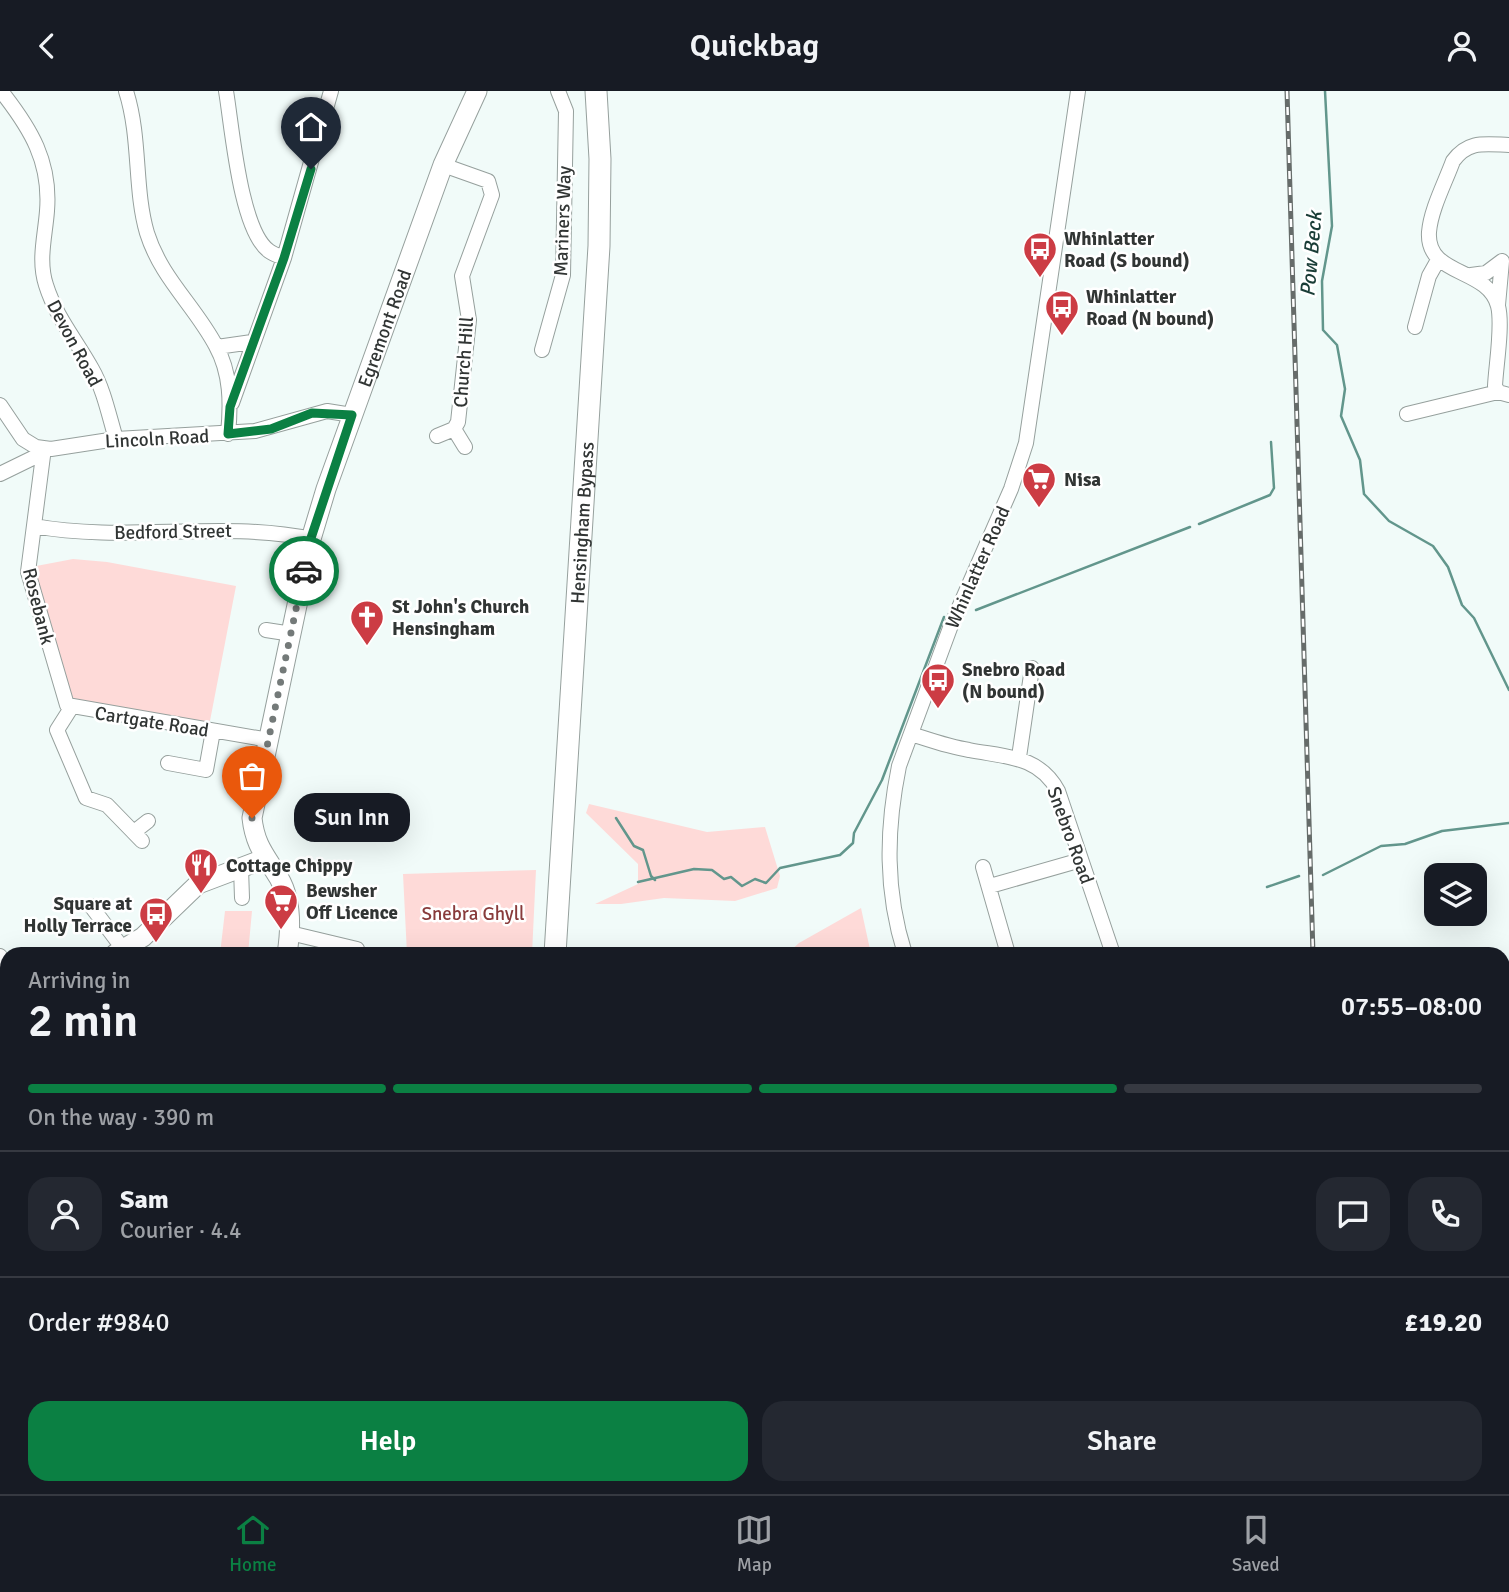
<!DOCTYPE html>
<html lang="en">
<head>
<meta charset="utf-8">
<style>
  :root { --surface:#171b24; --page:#242831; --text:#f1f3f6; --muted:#9ea1a6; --line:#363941; --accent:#0b8043 }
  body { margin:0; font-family:Signika,sans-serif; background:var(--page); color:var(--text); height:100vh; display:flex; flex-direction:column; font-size:26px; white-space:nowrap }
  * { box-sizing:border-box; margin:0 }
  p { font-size:23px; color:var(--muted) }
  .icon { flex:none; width:38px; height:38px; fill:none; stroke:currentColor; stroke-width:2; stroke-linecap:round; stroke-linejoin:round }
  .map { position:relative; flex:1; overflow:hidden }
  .details { position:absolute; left:0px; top:856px; width:1510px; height:548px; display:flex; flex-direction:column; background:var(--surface); border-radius:21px 21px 0 0; box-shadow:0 7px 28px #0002 }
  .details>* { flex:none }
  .controls { position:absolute; left:1424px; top:772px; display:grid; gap:14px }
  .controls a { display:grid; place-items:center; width:63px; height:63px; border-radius:14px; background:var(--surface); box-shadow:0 7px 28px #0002; font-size:35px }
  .pin { position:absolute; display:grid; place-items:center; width:60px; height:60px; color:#fff; margin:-72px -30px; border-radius:50% 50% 50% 0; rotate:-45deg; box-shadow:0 0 7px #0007 }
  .pin .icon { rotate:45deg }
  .courier { position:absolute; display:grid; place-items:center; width:70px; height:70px; margin:-35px; border:5px solid #0b8043; border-radius:50%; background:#fff; color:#222; box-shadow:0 2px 9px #0007 }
  .bubble { position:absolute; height:49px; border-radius:21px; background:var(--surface); box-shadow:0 7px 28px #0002; font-size:23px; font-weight:600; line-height:49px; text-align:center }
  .summary em { font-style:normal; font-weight:600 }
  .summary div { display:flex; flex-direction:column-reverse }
  .summary { display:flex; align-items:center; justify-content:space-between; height:119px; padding:0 28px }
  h1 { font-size:46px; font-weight:600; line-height:52px }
  .bar { display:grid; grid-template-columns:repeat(4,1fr); gap:10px 7px; align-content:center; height:84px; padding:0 28px }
  .bar i { height:9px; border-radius:5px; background:var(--line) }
  .bar .selected { background:var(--accent) }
  .bar p { grid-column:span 4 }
  .line { display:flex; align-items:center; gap:18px; padding:0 28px; border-top:2px solid var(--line) }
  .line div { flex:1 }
  .round { display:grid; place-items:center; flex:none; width:74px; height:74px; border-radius:21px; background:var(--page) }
  .cta { display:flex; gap:14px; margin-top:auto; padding:14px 28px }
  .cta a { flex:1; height:80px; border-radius:21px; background:var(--accent); color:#fff; font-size:28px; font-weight:600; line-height:80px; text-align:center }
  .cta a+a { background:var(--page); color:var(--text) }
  header { display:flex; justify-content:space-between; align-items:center; height:91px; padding:0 28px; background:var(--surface); font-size:32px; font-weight:600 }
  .tabs { display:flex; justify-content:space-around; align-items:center; height:98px; border-top:2px solid var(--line); background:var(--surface); font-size:19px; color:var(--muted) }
  .tabs a { display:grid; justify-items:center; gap:4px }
  .tabs .selected { color:var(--accent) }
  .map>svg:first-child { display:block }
  .green { fill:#fedad8 }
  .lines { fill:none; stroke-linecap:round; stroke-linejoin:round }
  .stream { stroke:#62968c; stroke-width:2.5 }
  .minor-casing { stroke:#96a09d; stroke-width:16 }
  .major-casing { stroke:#96a09d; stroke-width:21 }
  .highway-casing { stroke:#96a09d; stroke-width:23 }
  .minor { stroke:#fff; stroke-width:14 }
  .major { stroke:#fff; stroke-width:19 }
  .highway { stroke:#fff; stroke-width:21 }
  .rail-casing { stroke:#666c6a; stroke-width:5 }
  .rail { stroke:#fff; stroke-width:2.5; stroke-dasharray:8; stroke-linecap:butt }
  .done { stroke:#747a79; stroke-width:7; stroke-dasharray:0 12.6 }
  .route { stroke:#0b8043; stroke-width:9 }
  .labels { text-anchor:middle; stroke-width:5; stroke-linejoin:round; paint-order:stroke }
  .street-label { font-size:19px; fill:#313534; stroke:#fff }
  .poi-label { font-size:19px; font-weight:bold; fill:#313534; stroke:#fff; text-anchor:start }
  .park-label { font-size:19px; fill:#883b3b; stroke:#fff }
  .water-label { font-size:21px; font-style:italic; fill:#1a3d37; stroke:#fff }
</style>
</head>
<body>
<header><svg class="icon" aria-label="back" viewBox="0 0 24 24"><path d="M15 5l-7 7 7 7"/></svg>Quickbag<svg class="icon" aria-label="person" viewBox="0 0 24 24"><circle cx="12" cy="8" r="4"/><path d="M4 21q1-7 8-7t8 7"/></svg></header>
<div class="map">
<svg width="1509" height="1403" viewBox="0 0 1509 1403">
  <rect width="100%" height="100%" fill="#f1fbf9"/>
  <!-- green -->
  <path class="green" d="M73,468l34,3 129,24 -27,140 -127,-20 -11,-8 -40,-131z
    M589,713l118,28 58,-5 15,49 -3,12 -42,13 -71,-3 -43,6h-26l43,-20v-20l-52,-51z
    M536,779l-4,84h-125l-4,-80z
    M861,817l10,46h-84l12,-11z
    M225,820h27l-4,43h-28z
    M7,1114v74l-7,6v-74z
    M0,1251l7,9v67l-7,-1z
    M1503,1289l6,2v112h-148v-7h142z"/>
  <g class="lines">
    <!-- stream -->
    <path class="stream" d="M1325,0l7,135 -10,55 1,49 14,15 8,44 -4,27 19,44 4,34 25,27 44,25 15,21 14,38 12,13 35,72
      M1199,433l71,-29 4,-7 -3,-46
      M976,519l214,-83
      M616,727l18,28 9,4 8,26 4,4
      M1323,784l58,-29 24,-2 37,-13 67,-8
      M638,791l56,-13 18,1 12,9 7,-2 11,9 13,-7 11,4 14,-15 60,-13 13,-12 1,-10 28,-53 62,-163
      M1267,796l32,-11
      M0,1163l7,-8"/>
    <!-- minor casing -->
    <g class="minor-casing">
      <path id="minor" d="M1,0c30,38 50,71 46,120 -2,26 -9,49 -1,74 10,32 30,55 46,84 12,21 17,47 24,70
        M126,0c15,47 8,98 21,142 14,45 48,73 69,113 15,27 15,58 12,88
        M226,0c6,35 14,139 43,160 4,3 10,5 15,7
        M1471,184l15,-2 16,-12 -4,44
        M1415,236l14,-51 9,-16
        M217,256l35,-5
        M542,259l21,-75 3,-164 -8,-20
        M1498,301l-3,-6c1,-21 8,-61 3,-80 -10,-39 -72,-29 -69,-74 2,-23 16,-49 24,-71 15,-21 32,-17 56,-16
        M232,312l52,-145 47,-167
        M0,314l23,34 13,8 15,2 65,-10 139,-8 72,-20 25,4
        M1407,323l91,-22 11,3
        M454,338l11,18
        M437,345l17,-7 4,-7 11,-102 -7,-44 30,-81 -4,-14 -45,-16
        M44,357l-16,124 39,133 202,35
        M0,383l43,-21
        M34,435c92,17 186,-6 277,13
        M266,539l26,4
        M71,617l-14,22 29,68 21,7 35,36
        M911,643c19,6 38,13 58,16 35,7 70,5 89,41l55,163
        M1019,666l13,-89
        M168,672l38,7 7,-39
        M134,741l14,-11
        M983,776l25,87
        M241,777l1,30
        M990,795l91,-26
        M91,815l33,44
        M290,842l67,16
        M905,863c-20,-63 -19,-124 -6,-188l51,-138 61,-139 15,-46 52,-352
        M0,865l7,28
        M0,1008l7,-3
        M156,1396l11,7
        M421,1396l4,7
        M1055,1396l7,7
        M1159,1396l6,7
        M39,1403l2,-7
        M252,1403l13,-7
        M746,1403l7,-7
        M940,1403l5,-7
        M1095,1403l1,-7
        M1236,1403v-7"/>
    </g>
    <!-- major casing -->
    <g class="major-casing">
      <g id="major">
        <path d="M115,863l28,-17 55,-53 66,-25"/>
        <path id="s1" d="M287,863c4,-25 5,-54 -8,-76 -13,-22 -24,-32 -27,-60l59,-279 15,-50 117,-324 34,-74"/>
        <path d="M0,904l7,-2"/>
        <path d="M561,1403l6,-3 12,3"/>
      </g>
    </g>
    <!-- highway casing -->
    <g class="highway-casing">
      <g id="highway">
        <path id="s2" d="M555,863l44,-708 1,-87 -4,-68"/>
        <path d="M545,1396l1,7"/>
      </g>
    </g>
    <!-- minor -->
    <use href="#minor" class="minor"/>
    <!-- major -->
    <use href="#major" class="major"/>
    <!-- highway -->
    <use href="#highway" class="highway"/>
    <!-- rail casing -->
    <g class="rail-casing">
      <path id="rail" d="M1287,0l26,863
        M1331,1396v7"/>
    </g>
    <!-- rail -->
    <use href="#rail" class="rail"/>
  </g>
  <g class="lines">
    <!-- done -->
    <path class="done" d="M252,727l52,-247"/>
    <!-- route -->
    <path class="route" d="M304,480l7,-33 41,-123 -40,-2 -41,16 -43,5 2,-27 54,-149 27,-89"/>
  </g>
  <!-- icons -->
  <defs>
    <g id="bus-pin" transform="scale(1.75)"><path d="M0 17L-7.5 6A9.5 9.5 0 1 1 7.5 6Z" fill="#cc3c44" stroke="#fff"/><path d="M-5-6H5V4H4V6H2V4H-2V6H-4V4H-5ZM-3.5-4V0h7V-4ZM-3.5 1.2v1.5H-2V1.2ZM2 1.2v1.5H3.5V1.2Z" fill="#fff"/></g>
    <g id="supermarket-pin" transform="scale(1.75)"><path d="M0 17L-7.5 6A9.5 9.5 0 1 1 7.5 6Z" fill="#cc3c44" stroke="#fff"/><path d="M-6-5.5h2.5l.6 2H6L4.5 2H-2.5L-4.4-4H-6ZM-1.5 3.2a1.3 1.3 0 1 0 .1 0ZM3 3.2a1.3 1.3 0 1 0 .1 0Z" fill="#fff"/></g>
    <g id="church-pin" transform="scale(1.75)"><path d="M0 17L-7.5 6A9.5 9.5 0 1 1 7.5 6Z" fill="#cc3c44" stroke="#fff"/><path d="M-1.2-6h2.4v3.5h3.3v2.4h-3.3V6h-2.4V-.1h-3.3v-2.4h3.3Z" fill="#fff"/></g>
    <g id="restaurant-pin" transform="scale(1.75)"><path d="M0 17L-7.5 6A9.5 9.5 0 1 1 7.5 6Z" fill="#cc3c44" stroke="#fff"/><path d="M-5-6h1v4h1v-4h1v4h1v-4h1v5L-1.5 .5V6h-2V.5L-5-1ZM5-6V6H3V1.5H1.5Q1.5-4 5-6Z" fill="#fff"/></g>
  </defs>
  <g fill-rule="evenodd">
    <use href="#bus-pin" x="1040" y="158"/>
    <use href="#bus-pin" x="1062" y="216"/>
    <use href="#supermarket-pin" x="1039" y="388"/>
    <use href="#church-pin" x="367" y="526"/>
    <use href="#bus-pin" x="938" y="589"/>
    <use href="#restaurant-pin" x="201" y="774"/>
    <use href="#supermarket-pin" x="281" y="810"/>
    <use href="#bus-pin" x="156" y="823"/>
  </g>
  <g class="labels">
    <!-- street labels -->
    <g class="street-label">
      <text transform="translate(562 130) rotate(-88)" y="7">Mariners Way</text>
      <text dy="7" stroke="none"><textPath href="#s1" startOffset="653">Egremont Road</textPath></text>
      <text transform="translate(75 252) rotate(62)" y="7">Devon Road</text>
      <text transform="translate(463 271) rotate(-86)" y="7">Church Hill</text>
      <text transform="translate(157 347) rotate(-3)" y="7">Lincoln Road</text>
      <text dy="7" stroke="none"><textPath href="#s2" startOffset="432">Hensingham Bypass</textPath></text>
      <text transform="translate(173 440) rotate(-1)" y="7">Bedford Street</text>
      <text transform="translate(977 476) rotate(-66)" y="7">Whinlatter Road</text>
      <text transform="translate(39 515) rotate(76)" y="7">Rosebank</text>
      <text transform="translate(152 630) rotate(9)" y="7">Cartgate Road</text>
      <text transform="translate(1071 744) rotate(70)" y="7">Snebro Road</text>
    </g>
    <!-- poi labels -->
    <g class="poi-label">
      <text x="1064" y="154">Whinlatter<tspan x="1064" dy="22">Road (S bound)</tspan></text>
      <text x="1086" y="212">Whinlatter<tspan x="1086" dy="22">Road (N bound)</tspan></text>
      <text x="1064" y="395">Nisa</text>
      <text x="392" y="522">St John's Church<tspan x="392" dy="22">Hensingham</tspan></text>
      <text x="962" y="585">Snebro Road<tspan x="962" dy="22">(N bound)</tspan></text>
      <text x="226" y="781">Cottage Chippy</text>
      <text x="306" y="806">Bewsher<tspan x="306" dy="22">Off Licence</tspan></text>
      <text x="132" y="819" text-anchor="end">Square at<tspan x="132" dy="22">Holly Terrace</tspan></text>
    </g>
    <!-- park labels -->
    <g class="park-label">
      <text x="473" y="829">Snebra Ghyll</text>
    </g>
    <!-- water labels -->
    <g class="water-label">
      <text transform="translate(1311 163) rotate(-85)" y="7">Pow Beck</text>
    </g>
  </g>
</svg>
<div class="controls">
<a><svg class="icon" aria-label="layers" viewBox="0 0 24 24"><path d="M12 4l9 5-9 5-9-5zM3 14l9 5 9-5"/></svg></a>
</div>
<div class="pin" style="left:252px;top:727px;background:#ea580c"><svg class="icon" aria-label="bag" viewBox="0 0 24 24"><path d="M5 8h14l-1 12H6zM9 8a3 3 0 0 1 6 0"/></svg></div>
<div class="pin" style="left:311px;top:78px;background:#1f2937"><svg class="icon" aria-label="home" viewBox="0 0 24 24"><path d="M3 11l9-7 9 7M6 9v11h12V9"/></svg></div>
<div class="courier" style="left:304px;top:480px"><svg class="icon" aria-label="car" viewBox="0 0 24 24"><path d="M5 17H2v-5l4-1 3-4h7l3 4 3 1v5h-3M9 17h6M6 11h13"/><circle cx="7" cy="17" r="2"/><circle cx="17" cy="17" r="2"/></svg></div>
<div class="bubble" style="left:294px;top:702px;width:116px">Sun Inn</div>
<section class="details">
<div class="summary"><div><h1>2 min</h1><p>Arriving in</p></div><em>07:55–08:00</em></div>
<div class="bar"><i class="selected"></i><i class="selected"></i><i class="selected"></i><i></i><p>On the way · 390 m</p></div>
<div class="line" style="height:126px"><a class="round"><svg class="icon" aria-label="person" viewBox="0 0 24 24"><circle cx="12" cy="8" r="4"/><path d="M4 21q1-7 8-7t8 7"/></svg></a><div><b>Sam</b><p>Courier · 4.4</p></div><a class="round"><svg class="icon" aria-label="chat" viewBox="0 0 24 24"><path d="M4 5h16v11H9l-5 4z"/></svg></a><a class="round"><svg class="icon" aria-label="phone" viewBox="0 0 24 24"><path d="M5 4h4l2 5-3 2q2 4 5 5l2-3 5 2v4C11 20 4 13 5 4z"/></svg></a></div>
<div class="line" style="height:91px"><div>Order #9840</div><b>£19.20</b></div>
<div class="cta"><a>Help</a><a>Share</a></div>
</section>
</div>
<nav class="tabs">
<a class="selected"><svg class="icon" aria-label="home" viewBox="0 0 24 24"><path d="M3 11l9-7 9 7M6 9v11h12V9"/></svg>Home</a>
<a><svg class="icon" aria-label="map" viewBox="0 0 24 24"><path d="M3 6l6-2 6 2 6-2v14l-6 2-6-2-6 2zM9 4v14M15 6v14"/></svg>Map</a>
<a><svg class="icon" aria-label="saved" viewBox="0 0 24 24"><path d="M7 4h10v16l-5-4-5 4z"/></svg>Saved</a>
</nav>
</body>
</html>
